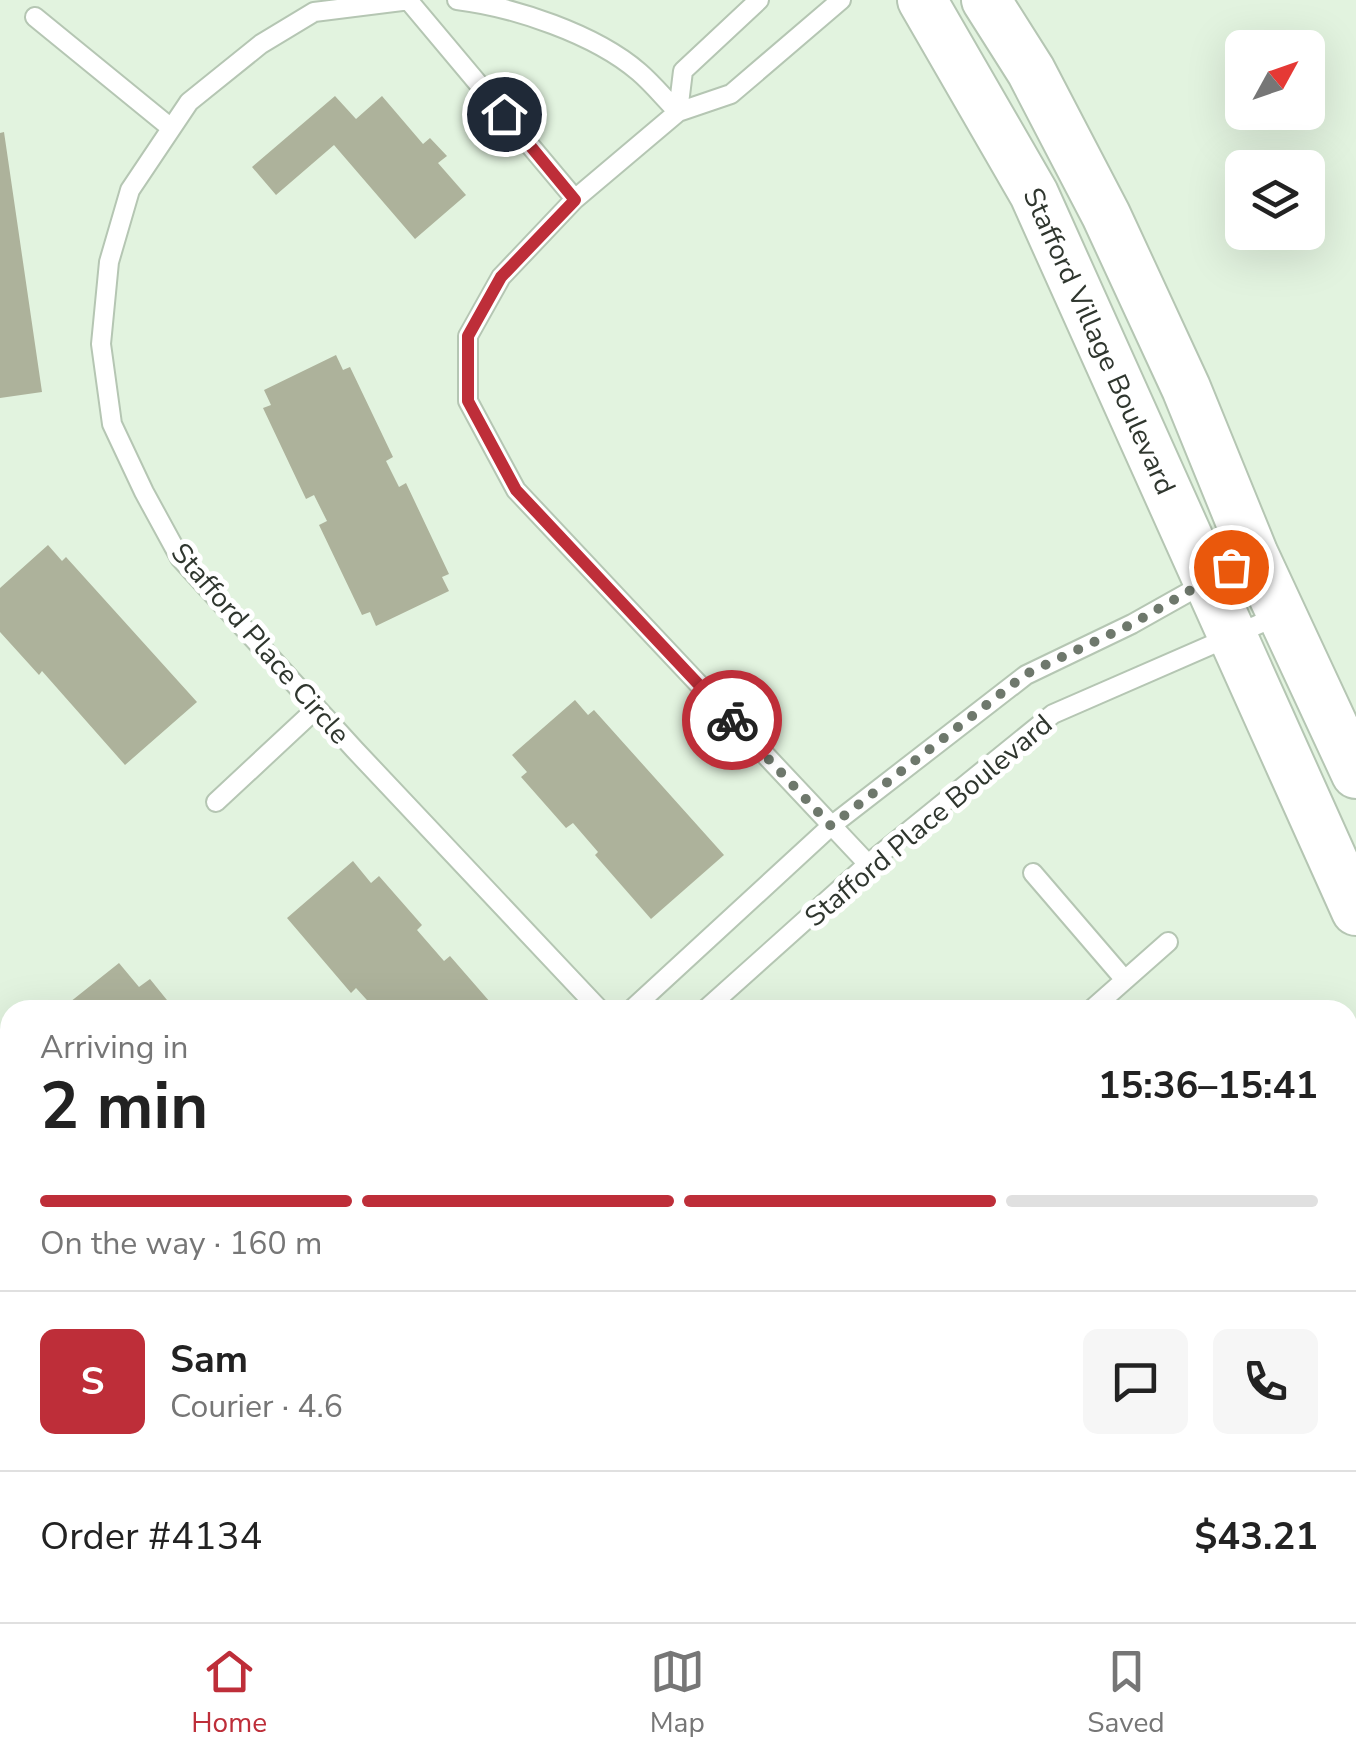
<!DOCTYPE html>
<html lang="en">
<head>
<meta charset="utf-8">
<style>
  :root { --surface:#fff; --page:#f6f6f6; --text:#222; --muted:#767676; --line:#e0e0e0; --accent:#be2e39 }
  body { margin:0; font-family:"Nunito Sans",sans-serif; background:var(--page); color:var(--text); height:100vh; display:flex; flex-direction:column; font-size:38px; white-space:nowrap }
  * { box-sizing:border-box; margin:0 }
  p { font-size:32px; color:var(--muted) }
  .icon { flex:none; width:55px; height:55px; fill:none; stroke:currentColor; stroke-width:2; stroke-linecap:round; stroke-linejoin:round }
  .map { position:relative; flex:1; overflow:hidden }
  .panel { position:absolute; left:0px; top:1000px; width:1358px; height:622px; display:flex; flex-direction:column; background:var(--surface); border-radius:30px 30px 0 0; box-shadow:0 10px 40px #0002 }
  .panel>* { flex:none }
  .needle { width:65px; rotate:50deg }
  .controls { position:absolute; left:1225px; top:30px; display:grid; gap:20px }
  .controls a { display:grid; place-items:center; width:100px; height:100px; border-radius:15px; background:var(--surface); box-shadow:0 10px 40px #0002; font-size:50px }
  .pin { position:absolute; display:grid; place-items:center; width:85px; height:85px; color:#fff; margin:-42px; border:5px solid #fff; border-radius:50%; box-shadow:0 2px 10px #0007 }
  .courier { position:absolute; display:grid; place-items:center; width:100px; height:100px; margin:-50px; border:8px solid #be2e39; border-radius:50%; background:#fff; color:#222; box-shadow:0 2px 12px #0007 }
  .overview em { font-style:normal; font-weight:700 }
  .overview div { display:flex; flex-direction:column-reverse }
  .overview { display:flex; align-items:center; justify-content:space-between; height:170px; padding:0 40px }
  h1 { font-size:65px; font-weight:700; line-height:75px }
  .bar { display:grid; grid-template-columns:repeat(4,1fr); gap:15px 10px; align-content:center; height:120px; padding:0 40px }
  .bar i { height:12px; border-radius:8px; background:var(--line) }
  .bar .on { background:var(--accent) }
  .bar p { grid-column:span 4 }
  .line { display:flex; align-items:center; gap:25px; padding:0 40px; border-top:2px solid var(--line) }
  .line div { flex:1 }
  .round { display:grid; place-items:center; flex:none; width:105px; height:105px; border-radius:15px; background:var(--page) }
  .tab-bar { display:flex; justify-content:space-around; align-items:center; height:140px; border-top:2px solid var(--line); background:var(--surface); font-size:28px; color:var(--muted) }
  .tab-bar a { display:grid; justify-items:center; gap:5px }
  .tab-bar .on { color:var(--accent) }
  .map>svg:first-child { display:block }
  .building { fill:#adb29b }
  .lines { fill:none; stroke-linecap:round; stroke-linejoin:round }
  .lane-casing { stroke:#b5c6b3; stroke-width:22 }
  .secondary-casing { stroke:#b5c6b3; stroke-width:52 }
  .lane { stroke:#fff; stroke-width:18 }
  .secondary { stroke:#fff; stroke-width:48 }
  .done { stroke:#6e786c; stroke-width:10; stroke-dasharray:0 18 }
  .route { stroke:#be2e39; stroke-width:12 }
  .labels { text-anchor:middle; stroke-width:10; stroke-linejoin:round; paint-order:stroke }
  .street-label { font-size:28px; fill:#2f362e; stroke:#fff }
</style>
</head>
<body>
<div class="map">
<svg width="1356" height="1622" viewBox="0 0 1356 1622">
  <rect width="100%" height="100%" fill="#e2f3df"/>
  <!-- building -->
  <path class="building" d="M335,96l21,23 26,-23 41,48 7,-6 17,18 -9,7 28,32 -51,44 -81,-94 -58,50 -24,-28z
    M4,132l38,260 -42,6v-265z
    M336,355l7,15 7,-3 43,90 -7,4 13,26 7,-4 43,91 -7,3 7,14 -73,35 -6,-14 -8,3 -43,-90 8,-4 -13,-26 -8,4 -43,-91 8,-3 -7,-15z
    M48,545l14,16 4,-4 131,145 -72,63 -83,-94 -3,4 -39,-43v-44z
    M575,700l13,15 6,-5 130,145 -73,64 -56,-64 3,-3 -25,-29 -7,5 -45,-51 6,-5 -15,-17z
    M353,861l18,22 8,-7 43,49 -5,5 27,31 6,-5 47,54h-121l-20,-22 -5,5 -64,-75z
    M119,963l20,24 11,-8 25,31h-115z
    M2,1194l8,9v142l-10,-13z"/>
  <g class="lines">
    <!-- lane casing -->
    <g class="lane-casing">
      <path id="lane" d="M408,0l167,199
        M410,0l-96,12 -53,32 -72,58 -59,88 -21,72 -8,82 11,80 32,68 36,66 175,192 245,260
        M457,0c57,7 138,34 182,72 14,12 26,27 39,40
        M841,0l-110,94 -53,18 -103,87 -74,78 -33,59v65l48,89 352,374
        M35,17l136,111
        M678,112l5,-41 76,-71
        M216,802l101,-94
        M1033,873l92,107
        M631,1010l200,-184 195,-151 106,-51 121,-68
        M705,1010l163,-146 185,-150 227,-99
        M1091,1010l77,-68
        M0,1092l10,-8
        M0,1543l10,-8
        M1348,1591l8,20
        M1187,1612l19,10"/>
    </g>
    <!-- secondary casing -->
    <g class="secondary-casing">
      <g id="secondary">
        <path id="s1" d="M922,0l112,194 322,717"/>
        <path d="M986,0l45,71 75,144 80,173 68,167 102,219"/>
      </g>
    </g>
    <!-- lane -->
    <use href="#lane" class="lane"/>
    <!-- secondary -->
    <use href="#secondary" class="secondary"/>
  </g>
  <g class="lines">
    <!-- done -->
    <path class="done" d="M732,720l99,106 195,-152 106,-50 99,-57"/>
    <!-- route -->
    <path class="route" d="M504,114l71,86 -74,77 -33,59v65l48,89 216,230"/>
  </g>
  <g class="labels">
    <!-- street labels -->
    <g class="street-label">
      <text dy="10" stroke="none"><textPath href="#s1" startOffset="385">Stafford Village Boulevard</textPath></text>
      <text transform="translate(261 643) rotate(49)" y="10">Stafford Place Circle</text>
      <text transform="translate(928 820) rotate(-40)" y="10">Stafford Place Boulevard</text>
    </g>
  </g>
</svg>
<div class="controls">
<a><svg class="needle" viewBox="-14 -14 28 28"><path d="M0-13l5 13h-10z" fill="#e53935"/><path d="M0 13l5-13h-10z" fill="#767676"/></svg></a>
<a><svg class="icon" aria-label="layers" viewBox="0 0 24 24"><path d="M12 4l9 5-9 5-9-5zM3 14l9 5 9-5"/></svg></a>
</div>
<div class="pin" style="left:1231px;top:567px;background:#ea580c"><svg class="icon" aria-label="bag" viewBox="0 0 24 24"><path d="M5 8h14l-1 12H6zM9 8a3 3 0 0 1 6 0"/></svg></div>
<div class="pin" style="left:504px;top:114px;background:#1f2937"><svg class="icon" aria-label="home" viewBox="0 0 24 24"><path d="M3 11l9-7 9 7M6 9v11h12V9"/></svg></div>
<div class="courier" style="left:732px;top:720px"><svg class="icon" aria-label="bike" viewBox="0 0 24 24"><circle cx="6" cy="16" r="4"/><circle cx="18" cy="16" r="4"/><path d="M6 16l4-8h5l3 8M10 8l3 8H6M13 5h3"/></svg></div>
<section class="panel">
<div class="overview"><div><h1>2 min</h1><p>Arriving in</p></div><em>15:36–15:41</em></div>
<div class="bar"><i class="on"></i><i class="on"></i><i class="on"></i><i></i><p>On the way · 160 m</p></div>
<div class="line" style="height:180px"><b class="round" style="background:var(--accent);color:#fff">S</b><div><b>Sam</b><p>Courier · 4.6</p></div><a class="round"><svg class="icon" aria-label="chat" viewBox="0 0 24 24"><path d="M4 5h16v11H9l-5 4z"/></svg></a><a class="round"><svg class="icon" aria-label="phone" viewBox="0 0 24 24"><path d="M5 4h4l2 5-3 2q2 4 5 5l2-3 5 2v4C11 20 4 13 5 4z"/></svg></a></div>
<div class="line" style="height:130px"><div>Order #4134</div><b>$43.21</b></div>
</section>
</div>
<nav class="tab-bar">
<a class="on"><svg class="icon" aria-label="home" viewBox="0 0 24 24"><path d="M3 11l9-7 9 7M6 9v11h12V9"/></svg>Home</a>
<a><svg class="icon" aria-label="map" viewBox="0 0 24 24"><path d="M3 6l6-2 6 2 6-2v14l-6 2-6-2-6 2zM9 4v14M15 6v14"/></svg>Map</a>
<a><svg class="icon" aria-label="saved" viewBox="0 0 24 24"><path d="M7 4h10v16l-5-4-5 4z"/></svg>Saved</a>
</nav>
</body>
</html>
